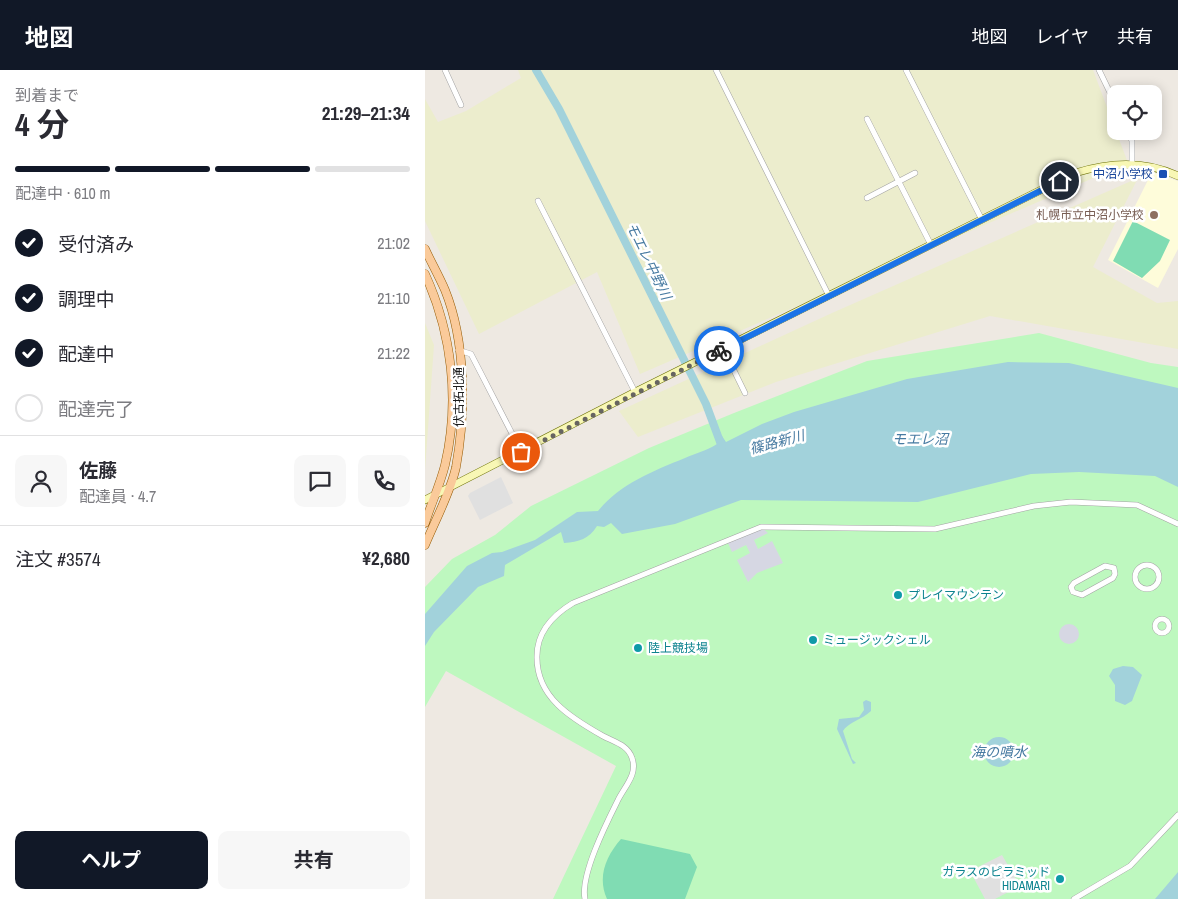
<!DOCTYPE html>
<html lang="ja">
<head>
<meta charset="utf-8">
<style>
  :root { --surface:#fff; --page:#f7f7f7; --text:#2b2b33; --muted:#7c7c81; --line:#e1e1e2; --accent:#111827 }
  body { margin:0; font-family:"Archivo Narrow","Noto Sans JP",sans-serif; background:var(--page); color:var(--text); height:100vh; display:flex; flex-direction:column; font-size:19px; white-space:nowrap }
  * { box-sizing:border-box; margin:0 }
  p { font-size:16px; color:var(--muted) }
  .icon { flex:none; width:28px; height:28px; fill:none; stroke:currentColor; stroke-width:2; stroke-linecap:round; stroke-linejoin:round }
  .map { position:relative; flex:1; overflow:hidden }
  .panel { display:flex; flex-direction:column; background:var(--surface); width:425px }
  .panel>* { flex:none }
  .controls { position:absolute; left:682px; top:15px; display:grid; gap:10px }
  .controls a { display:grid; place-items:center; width:55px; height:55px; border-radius:10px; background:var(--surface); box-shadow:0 2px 12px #0003; font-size:25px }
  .pin { position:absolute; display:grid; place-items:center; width:42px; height:42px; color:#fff; margin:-21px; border:2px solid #fff; border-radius:50%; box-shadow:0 1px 5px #0007 }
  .courier { position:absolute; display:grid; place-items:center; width:50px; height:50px; margin:-25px; border:4px solid #1a73e8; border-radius:50%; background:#fff; color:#222; box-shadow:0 1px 6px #0007 }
  .summary em { font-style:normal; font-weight:700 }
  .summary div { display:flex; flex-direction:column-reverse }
  .summary { display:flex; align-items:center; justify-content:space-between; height:85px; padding:0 15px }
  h1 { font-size:32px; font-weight:700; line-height:38px }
  .bar { display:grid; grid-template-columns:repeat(4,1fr); gap:8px 5px; align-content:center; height:60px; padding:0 15px }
  .bar i { height:6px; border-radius:4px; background:var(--line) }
  .bar .current { background:var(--accent) }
  .bar p { grid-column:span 4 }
  .line { display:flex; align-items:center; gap:12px; padding:0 15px; border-top:1px solid var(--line) }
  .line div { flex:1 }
  .round { display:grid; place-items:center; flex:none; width:52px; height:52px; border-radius:10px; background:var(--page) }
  ol { padding:0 15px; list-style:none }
  li { display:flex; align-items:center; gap:15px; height:55px }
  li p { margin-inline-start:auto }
  li .icon { padding:5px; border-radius:50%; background:var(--accent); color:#fff; stroke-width:4 }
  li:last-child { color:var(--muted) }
  li i { width:28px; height:28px; border:2px solid var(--line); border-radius:50% }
  .action { display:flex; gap:10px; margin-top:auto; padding:10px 15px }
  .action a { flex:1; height:58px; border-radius:10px; background:var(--accent); color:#fff; font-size:20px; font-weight:700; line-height:58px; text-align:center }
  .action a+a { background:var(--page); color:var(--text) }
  header { display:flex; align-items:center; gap:30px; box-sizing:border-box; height:70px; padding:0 25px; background:var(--accent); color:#fff }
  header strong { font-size:24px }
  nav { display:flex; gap:28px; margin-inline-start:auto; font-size:18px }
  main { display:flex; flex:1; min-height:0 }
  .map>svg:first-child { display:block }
  .education { fill:#fefcda }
  .farmland { fill:#ecedcd }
  .park { fill:#bef8bf }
  .pitch { fill:#80dcb3 }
  .parking { fill:#e0e0e0 }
  .plaza { fill:#d6d7e3 }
  .water { fill:#a2d2db }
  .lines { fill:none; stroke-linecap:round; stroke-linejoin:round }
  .river { stroke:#a2d2db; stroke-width:8 }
  .street-casing { stroke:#a3a3a3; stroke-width:6 }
  .secondary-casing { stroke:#6c7106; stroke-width:8 }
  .primary-casing { stroke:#935902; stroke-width:9 }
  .street { stroke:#fff; stroke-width:5 }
  .secondary { stroke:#f8f7b5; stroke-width:7 }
  .primary { stroke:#faca9a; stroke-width:8 }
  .done { stroke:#666461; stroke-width:5; stroke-dasharray:0 9 }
  .route { stroke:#1a73e8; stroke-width:6 }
  .transit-dot { fill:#1a4fb4; stroke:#fff; stroke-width:2 }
  .education-dot { fill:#8d6e63; stroke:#fff; stroke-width:2 }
  .culture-dot { fill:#0f9aa8; stroke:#fff; stroke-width:2 }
  .labels { text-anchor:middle; stroke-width:5; stroke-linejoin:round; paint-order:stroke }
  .transit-label { font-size:12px; fill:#164399; stroke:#fff; text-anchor:end }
  .education-label { font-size:12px; fill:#785e54; stroke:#fff; text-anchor:end }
  .street-label { font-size:12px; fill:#1c1c1c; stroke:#fff }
  .culture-label { font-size:12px; fill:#0d838f; stroke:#fff; text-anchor:start }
  .water-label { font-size:14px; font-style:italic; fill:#487ba2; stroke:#fff }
</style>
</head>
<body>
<header>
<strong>地図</strong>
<nav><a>地図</a><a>レイヤ</a><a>共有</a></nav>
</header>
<main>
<section class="panel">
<div class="summary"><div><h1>4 分</h1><p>到着まで</p></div><em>21:29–21:34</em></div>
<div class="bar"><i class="current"></i><i class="current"></i><i class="current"></i><i></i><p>配達中 · 610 m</p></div>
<ol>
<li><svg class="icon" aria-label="check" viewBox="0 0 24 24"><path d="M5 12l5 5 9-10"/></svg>受付済み<p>21:02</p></li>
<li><svg class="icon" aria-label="check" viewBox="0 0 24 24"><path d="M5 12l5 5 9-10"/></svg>調理中<p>21:10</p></li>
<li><svg class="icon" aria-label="check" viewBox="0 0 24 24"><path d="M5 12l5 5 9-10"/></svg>配達中<p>21:22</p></li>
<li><i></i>配達完了</li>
</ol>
<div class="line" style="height:90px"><a class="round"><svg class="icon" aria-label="person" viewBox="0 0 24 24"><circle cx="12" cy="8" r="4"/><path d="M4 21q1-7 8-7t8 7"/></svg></a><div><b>佐藤</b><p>配達員 · 4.7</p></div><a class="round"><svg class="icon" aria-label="chat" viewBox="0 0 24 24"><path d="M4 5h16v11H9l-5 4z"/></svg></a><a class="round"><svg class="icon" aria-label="phone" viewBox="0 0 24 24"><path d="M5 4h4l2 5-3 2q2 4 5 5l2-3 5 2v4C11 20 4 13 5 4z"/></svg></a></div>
<div class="line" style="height:65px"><div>注文 #3574</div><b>¥2,680</b></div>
<div class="action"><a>ヘルプ</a><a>共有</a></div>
</section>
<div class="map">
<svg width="753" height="829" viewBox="0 0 753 829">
  <rect width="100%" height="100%" fill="#eee9e2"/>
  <!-- education -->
  <path class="education" d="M727,102l26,9v68l-20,39 -50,-28z"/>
  <!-- farmland -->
  <path class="farmland" d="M93,0h575l35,93 -488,211 -43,-102 -118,62 -54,-113v-122l13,23 28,-11 55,-33z
    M713,108l-45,89 64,36 21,-2v48l-188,-33 -214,66 -138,55 -19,-26 213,-98z
    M0,253l9,22 -9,125z"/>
  <!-- park -->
  <path class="park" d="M614,263l112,30 27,4v532h-625l63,-133 -170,-95 -21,36v-120l27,-28 43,-24 36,-29 118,-58 85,-35 133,-52z"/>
  <!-- pitch -->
  <path class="pitch" d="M708,151l37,19 -10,21 -18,17 -29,-17z
    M196,769l69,15 7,13 -12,32h-78c-10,-22 -1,-43 14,-60z"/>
  <!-- parking -->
  <path class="parking" d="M76,407l12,26 -33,17 -12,-24 2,-3z
    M577,785l18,31 -25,13h-10l-15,-28z"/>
  <!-- plaza -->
  <path class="plaza" d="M336,457l7,6 -14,7 4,9 14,-8 11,22 -26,10 -9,9 -11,-22 13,-7 -4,-8 -14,7 -5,-11z
    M634 564a10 10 0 1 1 20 0a10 10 0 1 1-20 0Z"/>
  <!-- water -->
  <path class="water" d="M583,292l61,1 109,25v99l-23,-11 -76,-4 -48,2 -113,28 -177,-2 -66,24 -53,10 -11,-11 -7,4 -7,-1c-8,13 -18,16 -33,17l-3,-11 -56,33 -1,11 -26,11 -44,45 -9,14v-32l42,-48 25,-13 10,-1 33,-12 42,-28 21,-1c22,-27 55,-40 87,-53 11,-5 21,-7 32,-14l-2,-6 7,-2 4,6 36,-18 32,-12 113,-33z
    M698,596l10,1 9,8 -10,26 -7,4 -10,-4v-16l-6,-9 4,-7z
    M441,630l5,2v9c-8,8 -24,12 -28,20l9,28 4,4 -3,1 -16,-35 2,-10 20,-2 5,-7 -1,-8z
    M559 682a15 15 0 1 1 30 0a15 15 0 1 1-30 0Z
    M753,802v27h-23z"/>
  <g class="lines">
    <!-- river -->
    <path class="river" d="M111,0l23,39 147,295 16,43"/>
    <!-- street casing -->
    <g class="street-casing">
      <path id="street" d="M20,0l16,35
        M291,0l113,226
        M481,0l76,150
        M674,0l17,35
        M442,49l64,126
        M703,61l4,10v22
        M442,128l48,-25
        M113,131l97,191
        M298,278l22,45
        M33,280l13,4 50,97
        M710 507a12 12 0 1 1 24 0a12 12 0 1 1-24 0Z
        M680,496l9,2 1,6 -2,4 -31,17 -9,-3 -2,-5 3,-4z
        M730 556a7 7 0 1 1 14 0a7 7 0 1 1-14 0Z
        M160,829c-5,-24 22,-77 33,-99 7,-14 20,-26 14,-42 -4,-13 -18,-16 -29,-22 -32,-18 -67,-39 -66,-80 0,-25 16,-41 36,-53l188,-76 174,2 99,-23 37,-4 66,3 41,19
        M649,829l56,-33 48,-51"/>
    </g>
    <!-- secondary casing -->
    <g class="secondary-casing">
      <path id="secondary" d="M0,430l210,-108 440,-219c35,-11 70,-13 103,3"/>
    </g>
    <!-- primary casing -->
    <g class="primary-casing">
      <path id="primary" d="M0,179c6,13 14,27 20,41 21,52 21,122 11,177 -5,24 -21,54 -31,78
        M0,204c27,59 35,127 20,191 -5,20 -14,39 -20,58"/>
    </g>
    <!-- street -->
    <use href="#street" class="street"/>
    <!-- secondary -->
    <use href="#secondary" class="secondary"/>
    <!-- primary -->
    <use href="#primary" class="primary"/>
  </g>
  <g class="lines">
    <!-- done -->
    <path class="done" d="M96,382l198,-101"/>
    <!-- route -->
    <path class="route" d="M294,281l341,-170"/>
  </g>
  <!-- markers -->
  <rect class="transit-dot" x="733" y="99" width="10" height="10" rx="2.5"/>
  <circle class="education-dot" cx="729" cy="145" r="5"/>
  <g class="culture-dot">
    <circle cx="473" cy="525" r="5"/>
    <circle cx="388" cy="570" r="5"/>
    <circle cx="213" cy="578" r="5"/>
    <circle cx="635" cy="809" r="5"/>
  </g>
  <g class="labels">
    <!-- transit labels -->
    <g class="transit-label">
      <text x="728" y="108">中沼小学校</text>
    </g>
    <!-- education labels -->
    <g class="education-label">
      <text x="719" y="149">札幌市立中沼小学校</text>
    </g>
    <!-- street labels -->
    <g class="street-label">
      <text transform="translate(34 327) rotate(-90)" y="4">伏古拓北通</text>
    </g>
    <!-- culture labels -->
    <g class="culture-label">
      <text x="483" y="529">プレイマウンテン</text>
      <text x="398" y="574">ミュージックシェル</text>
      <text x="223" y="582">陸上競技場</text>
      <text x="625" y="806" text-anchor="end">ガラスのピラミッド<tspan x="625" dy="14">HIDAMARI</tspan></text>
    </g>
    <!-- water labels -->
    <g class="water-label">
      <text transform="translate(224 191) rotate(64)" y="5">モエレ中野川</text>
      <text x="495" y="374">モエレ沼</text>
      <text transform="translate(352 372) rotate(-15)" y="5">篠路新川</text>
      <text x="574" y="687">海の噴水</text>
    </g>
  </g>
</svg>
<div class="controls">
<a><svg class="icon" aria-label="locate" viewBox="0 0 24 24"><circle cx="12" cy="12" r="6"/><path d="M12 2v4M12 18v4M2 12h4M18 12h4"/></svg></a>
</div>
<div class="pin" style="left:96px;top:382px;background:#ea580c"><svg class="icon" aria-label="bag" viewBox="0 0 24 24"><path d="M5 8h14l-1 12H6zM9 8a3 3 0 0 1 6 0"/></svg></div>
<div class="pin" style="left:635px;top:111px;background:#1f2937"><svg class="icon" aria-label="home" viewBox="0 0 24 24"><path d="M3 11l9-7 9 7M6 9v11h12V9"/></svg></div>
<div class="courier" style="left:294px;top:281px"><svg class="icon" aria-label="bike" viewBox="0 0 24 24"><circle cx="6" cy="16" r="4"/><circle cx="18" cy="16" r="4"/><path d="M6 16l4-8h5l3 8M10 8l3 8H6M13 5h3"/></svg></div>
</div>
</main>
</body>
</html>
